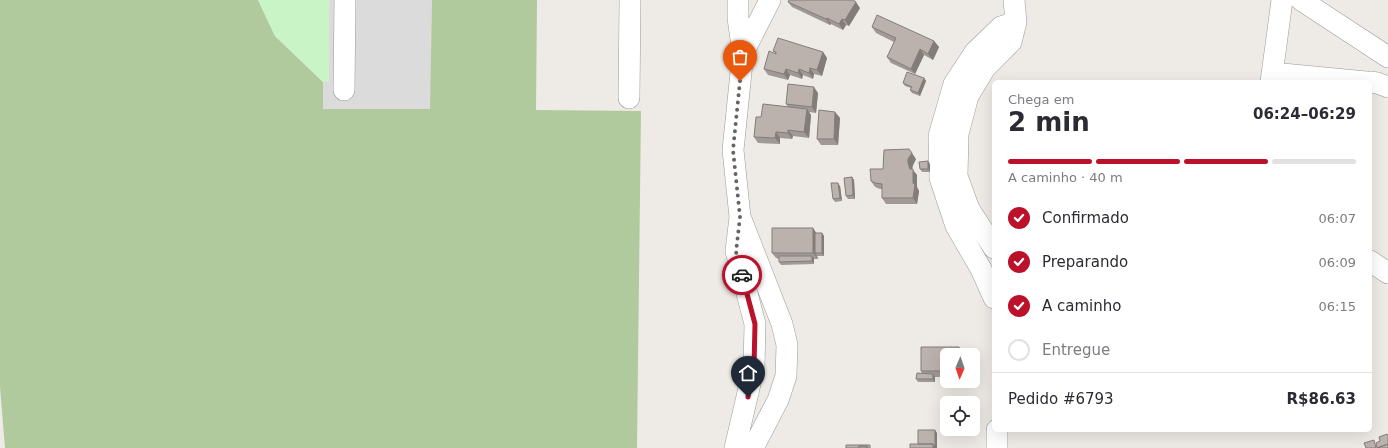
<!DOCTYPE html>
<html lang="pt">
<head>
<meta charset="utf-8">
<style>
  :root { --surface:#fff; --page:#f7f7f7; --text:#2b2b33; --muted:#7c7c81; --line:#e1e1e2; --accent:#bb112b }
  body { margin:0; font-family:"DejaVu Sans",sans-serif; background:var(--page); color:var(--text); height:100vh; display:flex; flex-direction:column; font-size:15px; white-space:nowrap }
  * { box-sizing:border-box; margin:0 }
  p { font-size:13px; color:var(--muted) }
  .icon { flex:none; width:22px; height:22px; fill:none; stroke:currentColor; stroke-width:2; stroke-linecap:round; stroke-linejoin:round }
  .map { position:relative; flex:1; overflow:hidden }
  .drawer { position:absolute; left:992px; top:80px; width:380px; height:352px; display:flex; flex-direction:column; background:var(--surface); border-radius:6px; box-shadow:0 4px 16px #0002 }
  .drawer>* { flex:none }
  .needle { width:26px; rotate:182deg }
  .fabs { position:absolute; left:940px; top:348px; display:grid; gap:8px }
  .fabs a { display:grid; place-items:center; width:40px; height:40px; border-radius:6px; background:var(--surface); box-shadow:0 4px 16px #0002; font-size:20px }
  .pin { position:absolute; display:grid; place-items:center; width:34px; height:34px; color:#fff; margin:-41px -17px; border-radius:50% 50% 50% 0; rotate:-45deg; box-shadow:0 0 4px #0007 }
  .pin .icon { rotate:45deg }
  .courier { position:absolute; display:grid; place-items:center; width:40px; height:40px; margin:-20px; border:3px solid #bb112b; border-radius:50%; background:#fff; color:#222; box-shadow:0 1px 5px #0007 }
  .summary em { font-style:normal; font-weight:800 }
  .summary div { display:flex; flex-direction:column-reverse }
  .summary { display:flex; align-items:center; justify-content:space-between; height:68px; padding:0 16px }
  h1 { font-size:26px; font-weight:800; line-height:30px }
  .bar { display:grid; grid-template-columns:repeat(4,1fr); gap:6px 4px; align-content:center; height:48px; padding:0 16px }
  .bar i { height:5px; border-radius:3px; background:var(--line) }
  .bar .on { background:var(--accent) }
  .bar p { grid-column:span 4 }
  .line { display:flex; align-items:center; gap:10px; padding:0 16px; border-top:1px solid var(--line) }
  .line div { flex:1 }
  ol { padding:0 16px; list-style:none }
  li { display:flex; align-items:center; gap:12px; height:44px }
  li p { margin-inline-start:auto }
  li .icon { padding:4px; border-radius:50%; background:var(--accent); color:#fff; stroke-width:4 }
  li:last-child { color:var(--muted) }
  li i { width:22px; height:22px; border:2px solid var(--line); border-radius:50% }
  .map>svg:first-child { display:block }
  .residential { fill:#dcdbdb }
  .forest { fill:#b1ca9d }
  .park { fill:#c9f5c6 }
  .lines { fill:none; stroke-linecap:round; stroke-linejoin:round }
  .street-casing { stroke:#9b9b9b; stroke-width:22 }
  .street { stroke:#fff; stroke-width:21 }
  .wall { fill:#a19996 }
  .shaded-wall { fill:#837d7a }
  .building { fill:#bbb2ae; stroke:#837d7a }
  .done { stroke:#676564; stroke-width:4; stroke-dasharray:0 7.2 }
  .route { stroke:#bb112b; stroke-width:5 }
</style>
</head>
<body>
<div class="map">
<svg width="1388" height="448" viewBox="0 0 1388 448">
  <rect width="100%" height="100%" fill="#eeeae5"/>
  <!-- residential -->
  <path class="residential" d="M258,0h174l-1,109h-108v-27l-48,-46z"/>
  <!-- forest -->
  <path class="forest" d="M0,0h258l17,36 48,46v27h107l2,-109h105l-1,110 105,1 -4,337h-632l-5,-61z"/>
  <!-- park -->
  <path class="park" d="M258,0h71v82h-6l-48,-46z"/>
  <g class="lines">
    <!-- street casing -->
    <g class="street-casing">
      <path id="street" d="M738,0v18l5,35
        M1301,0l87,57
        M1272,73l94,9
        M1271,82l11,-82
        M1370,82l7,1 11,4
        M344,90l1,-90
        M629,98l1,-98
        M741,219l41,105 5,21 -1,31 -8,24 -25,48
        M994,248l-25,-39 -12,-33 1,-42 10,-38 17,-28 26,-26 5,-20 -2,-22
        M1370,261l18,12
        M994,298l-13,-29 -25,-43 -16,-48 -1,-42 15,-52 21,-32 26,-25 15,-5
        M735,448l19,-81 1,-43 -19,-73 4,-34 -7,-67 10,-97 27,-53
        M997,448v-18"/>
    </g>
    <!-- street -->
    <use href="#street" class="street"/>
  </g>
  <!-- wall -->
  <path class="wall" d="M788,2l72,6 -11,18 -3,-1 -3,5 -12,-6 -1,1 -38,-18z
    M872,27l62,14 5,6 -6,13 -9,-5 -9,19 -24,-11 -4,-6 7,-15 -18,-9z
    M773,51l50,1 4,6 -5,18 -8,-2 -1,5 -10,-4 -1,4 -12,-4 -2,5 -20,-5 -4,-6 11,-16z
    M924,78l2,3 -6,15 -8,-3 -2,-3 1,-2 -6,-2 -2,-3z
    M818,93l-2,20 -7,-1 2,3 -2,23 -16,-2 -1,3 -12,-1v6l-22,-1 -4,-6 7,-20 27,-10 -2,-3z
    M835,112l5,6 -2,27h-17l-4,-6z
    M916,159l-3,6 -1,4 5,6v12l2,4 -2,13h-31l-4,-6v-9h-2l-5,-2 -4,-6 12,-12z
    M930,164v8h-8l-2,-3z
    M852,177l2,3 1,19h-7l-2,-3z
    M840,186l2,15 -7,1 -2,-3z
    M813,228l3,5h6l2,3v20h-7l1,3h-4v5l-33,1 -2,-3v-3l-3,-1 -4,-5z
    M921,347h38l4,6v2h-16v22h-12v5h-17l-2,-3 1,-6h5l-1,-2z"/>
  <!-- shaded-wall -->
  <path class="shaded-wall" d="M856,2l4,6 -11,18 -4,-6z
    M827,18l4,6 -1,1 -4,-6z
    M842,19l4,6 -3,5 -4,-6z
    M934,41l5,6 -6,13 -5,-6z
    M920,49l4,6 -9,19 -4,-5z
    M823,52l4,6 -5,18 -5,-6z
    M810,68l4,6 -1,5 -4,-6z
    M786,69l4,6 -2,5 -4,-6z
    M799,69l4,6 -1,4 -4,-6z
    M924,78l2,3 -6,15 -2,-3z
    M814,87l4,6 -2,20 -4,-6z
    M807,109l4,6 -2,23 -5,-6z
    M835,112l5,6 -2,27 -4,-6z
    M788,130l5,6 -1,3 -4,-6z
    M776,132l4,6v6l-5,-6z
    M912,153l4,6 -3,6 -1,4 5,6v12l2,4 -2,13 -4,-6v-15l-3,-14 -2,-6v-4z
    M928,161l2,3v8l-2,-3z
    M852,177l2,3 1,19 -2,-4z
    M838,183l2,3 2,15 -2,-3z
    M813,228l4,6 -2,19 2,3 1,3 -5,-6z
    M822,233l2,3v20l-2,-3z
    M812,256l2,3v5l-2,-3z
    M959,347l4,6v2h-4z
    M933,374l2,3v5l-2,-3z
    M935,430l2,3v15h-4z"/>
  <!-- building -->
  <path class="building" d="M789,0h64l3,2 -11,18 -3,-1 -3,5 -12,-6 -1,1 -38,-17z
    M877,15l57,26 -6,13 -8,-5 -9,20 -24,-12 9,-19 -24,-11z
    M778,38l45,14 -6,18 -7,-2 -1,5 -10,-4 -1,4 -12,-4 -2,5 -20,-5 5,-18 7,3v-2l-3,-1z
    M907,72l17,6 -6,15 -8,-3 2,-3 -9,-4z
    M788,84l26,3 -2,20 -26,-3z
    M763,104l44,5 -3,23 -16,-2v3l-12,-1 -1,6 -21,-1 2,-20h5z
    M819,110l16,2 -1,27h-17z
    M909,149l3,4 -4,6v4l2,6h3v14l2,2 -2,13h-31v-14l-7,-1 -4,-2 -1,-12h13l1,-19z
    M928,161v8h-8l-1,-7z
    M852,177l1,18 -7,1 -2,-18z
    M831,183h7l2,15 -7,1z
    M772,228h41v25h-41z
    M815,233h7v20h-7z
    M779,256h33v5l-33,1z
    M921,347h38v8h-12v16h-26z
    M917,373l16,1v5h-17z
    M918,430h17v17l-2,-3h-15z
    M1387,434l1,2v8l-11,4 -1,-5 4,-2 -1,-4z
    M1374,440l2,8h-10l-2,-5z
    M910,444h23v4h-23z
    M1388,444v4h-11z
    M846,445h24v3h-2l-1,-2h-8v2h-13z
    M859,446h8v2h-8z"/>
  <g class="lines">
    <!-- done -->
    <path class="done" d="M740,81l-7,69 7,67 -4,35 6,23"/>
    <!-- route -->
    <path class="route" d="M742,275l13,49 -1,43 -6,30"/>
  </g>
</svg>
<div class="fabs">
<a><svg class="needle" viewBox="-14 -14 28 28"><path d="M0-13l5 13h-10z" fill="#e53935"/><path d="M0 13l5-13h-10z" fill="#7c7c81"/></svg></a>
<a><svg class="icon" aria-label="locate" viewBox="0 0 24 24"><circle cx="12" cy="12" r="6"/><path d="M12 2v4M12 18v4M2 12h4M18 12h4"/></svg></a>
</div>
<div class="pin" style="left:740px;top:81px;background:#ea580c"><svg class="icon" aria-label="bag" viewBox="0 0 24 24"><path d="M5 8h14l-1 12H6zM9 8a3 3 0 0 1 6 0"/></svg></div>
<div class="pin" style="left:748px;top:397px;background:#1f2937"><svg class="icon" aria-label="home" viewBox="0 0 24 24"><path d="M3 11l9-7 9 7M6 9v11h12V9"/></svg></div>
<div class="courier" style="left:742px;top:275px"><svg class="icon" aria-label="car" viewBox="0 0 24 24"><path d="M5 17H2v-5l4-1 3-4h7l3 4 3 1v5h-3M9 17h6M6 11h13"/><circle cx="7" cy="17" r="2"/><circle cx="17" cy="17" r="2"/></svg></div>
<section class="drawer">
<div class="summary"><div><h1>2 min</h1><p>Chega em</p></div><em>06:24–06:29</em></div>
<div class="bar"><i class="on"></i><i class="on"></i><i class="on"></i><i></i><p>A caminho · 40 m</p></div>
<ol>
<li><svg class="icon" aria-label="check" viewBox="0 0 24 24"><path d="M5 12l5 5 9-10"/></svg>Confirmado<p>06:07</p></li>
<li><svg class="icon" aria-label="check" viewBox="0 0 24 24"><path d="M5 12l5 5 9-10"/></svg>Preparando<p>06:09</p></li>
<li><svg class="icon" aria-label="check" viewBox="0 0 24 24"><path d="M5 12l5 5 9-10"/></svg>A caminho<p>06:15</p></li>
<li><i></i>Entregue</li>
</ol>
<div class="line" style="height:52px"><div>Pedido #6793</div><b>R$86.63</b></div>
</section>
</div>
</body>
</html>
